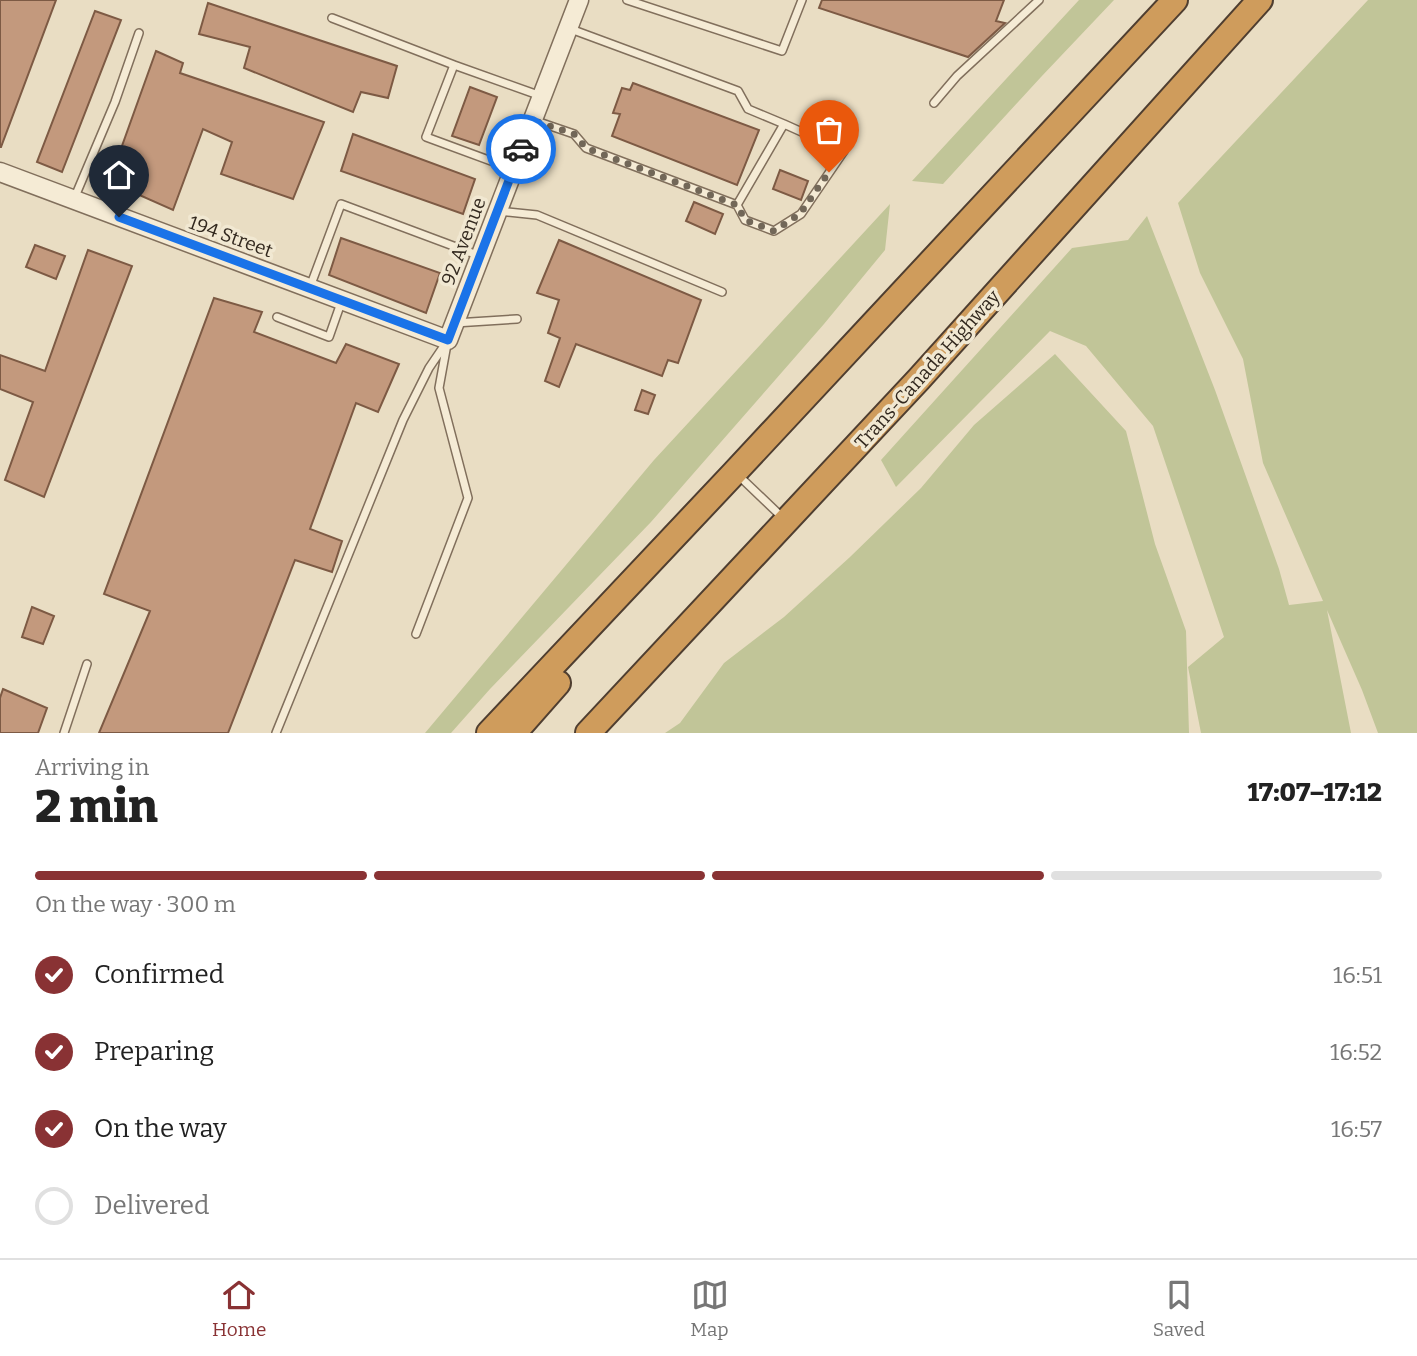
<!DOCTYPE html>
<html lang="en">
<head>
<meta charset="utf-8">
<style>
  :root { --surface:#fff; --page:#f2f2f2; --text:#222; --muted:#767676; --line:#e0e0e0; --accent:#893234 }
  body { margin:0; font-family:Bitter,serif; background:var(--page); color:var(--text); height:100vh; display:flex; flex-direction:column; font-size:26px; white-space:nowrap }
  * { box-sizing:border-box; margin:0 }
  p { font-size:23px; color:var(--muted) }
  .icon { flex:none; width:38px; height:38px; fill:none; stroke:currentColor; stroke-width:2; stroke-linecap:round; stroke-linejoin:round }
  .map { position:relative; height:733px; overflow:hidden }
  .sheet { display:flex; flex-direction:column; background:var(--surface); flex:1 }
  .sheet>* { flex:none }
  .pin { position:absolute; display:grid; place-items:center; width:60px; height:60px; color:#fff; margin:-72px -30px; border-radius:50% 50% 50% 0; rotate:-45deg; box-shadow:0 0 7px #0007 }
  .pin .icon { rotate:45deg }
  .courier { position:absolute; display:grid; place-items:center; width:70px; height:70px; margin:-35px; border:5px solid #1a73e8; border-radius:50%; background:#fff; color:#222; box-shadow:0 2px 9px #0007 }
  .headline em { font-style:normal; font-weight:800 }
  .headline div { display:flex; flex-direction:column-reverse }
  .headline { display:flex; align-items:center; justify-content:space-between; height:119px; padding:0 35px }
  h1 { font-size:46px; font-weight:800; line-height:52px }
  .bar { display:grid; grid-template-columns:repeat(4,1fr); gap:10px 7px; align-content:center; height:84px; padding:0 35px }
  .bar i { height:9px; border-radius:5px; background:var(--line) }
  .bar .on { background:var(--accent) }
  .bar p { grid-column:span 4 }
  ol { padding:0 35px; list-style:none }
  li { display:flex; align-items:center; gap:21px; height:77px }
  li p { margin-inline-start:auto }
  li .icon { padding:7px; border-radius:50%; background:var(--accent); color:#fff; stroke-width:4 }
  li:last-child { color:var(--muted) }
  li i { width:38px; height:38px; border:4px solid var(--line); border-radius:50% }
  .dock { display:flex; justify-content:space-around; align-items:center; height:98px; border-top:2px solid var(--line); background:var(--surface); font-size:19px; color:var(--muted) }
  .dock a { display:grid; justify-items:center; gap:4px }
  .dock .on { color:var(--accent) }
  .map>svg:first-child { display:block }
  .green { fill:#c1c598 }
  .building { fill:#c3997d; stroke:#7d5a44; stroke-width:2 }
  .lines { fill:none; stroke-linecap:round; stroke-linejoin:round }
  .service-casing { stroke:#816f5c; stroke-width:10 }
  .tertiary-casing { stroke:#816f5c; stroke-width:21 }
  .motorway-casing { stroke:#4f3e30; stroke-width:28 }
  .service { stroke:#f5ebd5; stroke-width:7 }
  .tertiary { stroke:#f5ebd5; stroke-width:18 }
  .motorway { stroke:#cf9c5c; stroke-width:24 }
  .done { stroke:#726758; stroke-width:7; stroke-dasharray:0 12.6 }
  .route { stroke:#1a73e8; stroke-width:9 }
  .labels { text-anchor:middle; stroke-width:7; stroke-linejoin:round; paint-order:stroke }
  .street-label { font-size:19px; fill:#32281e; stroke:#f1e8d2 }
</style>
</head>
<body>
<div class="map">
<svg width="1417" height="733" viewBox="0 0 1417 733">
  <rect width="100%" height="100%" fill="#e9ddc3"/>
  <!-- green -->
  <path class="green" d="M1079,0h35l-73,77 -98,107 -31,-3z
    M1368,0h49v733h-39l-16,-43 -35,-80 24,123h-150l-13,-66 36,-30 -71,-211 -67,-80 -36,-15 -154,156 -15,-27 191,-212 56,-8 19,-24 68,174 64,179 10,36 34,-4 -60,-138 -20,-104 -43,-86 -22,-70z
    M890,204l-5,46 -61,74 -173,198 -161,167 -39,44h-26l229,-273z
    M1055,354l71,77 29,113 31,87 3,102h-524l15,-10 44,-60 60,-46 66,-60 71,-69 53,-63z"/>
  <!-- building -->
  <path class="building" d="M0,0h56l-55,147h-1z
    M822,0h182l-8,21 9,2 -37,34 -149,-49z
    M208,3l189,63 -9,32 -27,-6 -8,20 -109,-44 6,-21 -51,-13z
    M95,11l26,9 -59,152 -25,-10z
    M156,51l27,12 -3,10 144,49 -31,77 -72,-25 11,-32 -29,-13 -30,81 -38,-17v2l-27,-10z
    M633,83l126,47 -22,55 -125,-49 8,-22 -7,-1 9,-25 8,2z
    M470,87l27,10 -18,48 -27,-9z
    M353,134l122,45 -12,35 -122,-43z
    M780,170l28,11 -7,19 -28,-11z
    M694,202l29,12 -8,20 -29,-13z
    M341,238l99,35 -14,40 -97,-38z
    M559,240l142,60 -23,63 -10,-3 -6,16 -86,-32 -17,43 -14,-6 15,-43 -12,-5 11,-33 -22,-7z
    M35,245l30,11 -9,23 -30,-12z
    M88,250l44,16 -88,231 -39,-17 28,-78 -33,-13v-34l45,16z
    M214,298l48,14 -8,20 82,31 10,-19 53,20 -21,48 -22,-9 -46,126 32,12 -10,31 -37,-12 -67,173h-129l51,-122 -46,-17z
    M642,390l13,5 -7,19 -13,-4z
    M32,607l22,9 -11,28 -21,-7z
    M3,689l44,19 -9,25h-38v-35z"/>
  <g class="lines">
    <!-- service casing -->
    <g class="service-casing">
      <path id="service" d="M627,0l155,51 20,-51
        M332,18l122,47
        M934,103l23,-27 82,-76
        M533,120l41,14 12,14 151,57 47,-81 -36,-15 -10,-18 -170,-63
        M513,169l-87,-32 28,-72 87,31
        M74,199l41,-97 24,-69
        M737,205l8,15 29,11 27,-17 43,-63 -60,-27
        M498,211l39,4 185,77
        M310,287l31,-83 139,52
        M277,317l52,20 13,-37
        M455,323l62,-4
        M738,475l45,43
        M416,634l52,-136 -29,-110 8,-44
        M64,733l23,-69
        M276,733l127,-313 26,-52 19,-28"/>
    </g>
    <!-- tertiary casing -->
    <g class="tertiary-casing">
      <path id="tertiary" d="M0,172l448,168 131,-340"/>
    </g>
    <!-- motorway casing -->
    <g class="motorway-casing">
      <path id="motorway" d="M489,733l246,-261 440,-472
        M514,733l44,-50
        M588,733l331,-354 341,-379"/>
    </g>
    <!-- service -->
    <use href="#service" class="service"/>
    <!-- tertiary -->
    <use href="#tertiary" class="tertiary"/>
    <!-- motorway -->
    <use href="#motorway" class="motorway"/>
  </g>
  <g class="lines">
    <!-- done -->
    <path class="done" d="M521,149l11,-29 42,14 12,14 151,57 8,15 29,11 26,-17 29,-42"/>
    <!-- route -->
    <path class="route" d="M119,217l329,123 73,-191"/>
  </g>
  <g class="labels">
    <!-- street labels -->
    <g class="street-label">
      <text transform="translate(231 236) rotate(20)" y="7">194 Street</text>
      <text transform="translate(463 241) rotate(-69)" y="7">92 Avenue</text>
      <text transform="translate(927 369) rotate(-48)" y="7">Trans-Canada Highway</text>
    </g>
  </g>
</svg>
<div class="pin" style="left:829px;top:172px;background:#ea580c"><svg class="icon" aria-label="bag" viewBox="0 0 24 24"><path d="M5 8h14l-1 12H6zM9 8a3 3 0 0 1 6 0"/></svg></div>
<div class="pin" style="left:119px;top:217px;background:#1f2937"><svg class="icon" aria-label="home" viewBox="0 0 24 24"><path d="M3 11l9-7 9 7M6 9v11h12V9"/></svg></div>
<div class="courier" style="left:521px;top:149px"><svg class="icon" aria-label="car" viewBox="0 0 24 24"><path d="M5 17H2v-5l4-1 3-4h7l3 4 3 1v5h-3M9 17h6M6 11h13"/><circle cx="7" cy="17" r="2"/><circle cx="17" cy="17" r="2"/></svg></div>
</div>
<section class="sheet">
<div class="headline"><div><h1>2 min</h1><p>Arriving in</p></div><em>17:07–17:12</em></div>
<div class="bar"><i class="on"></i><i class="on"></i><i class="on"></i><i></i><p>On the way · 300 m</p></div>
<ol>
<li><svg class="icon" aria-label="check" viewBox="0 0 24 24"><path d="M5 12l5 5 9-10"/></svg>Confirmed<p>16:51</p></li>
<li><svg class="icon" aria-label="check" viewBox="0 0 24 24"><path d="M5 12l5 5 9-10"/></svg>Preparing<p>16:52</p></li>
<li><svg class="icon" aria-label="check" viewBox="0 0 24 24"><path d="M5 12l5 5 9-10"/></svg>On the way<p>16:57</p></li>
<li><i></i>Delivered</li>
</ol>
</section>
<nav class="dock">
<a class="on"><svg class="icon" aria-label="home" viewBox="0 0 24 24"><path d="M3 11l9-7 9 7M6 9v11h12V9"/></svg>Home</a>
<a><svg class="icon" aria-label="map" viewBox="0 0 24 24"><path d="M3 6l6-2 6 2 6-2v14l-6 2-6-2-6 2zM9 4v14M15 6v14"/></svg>Map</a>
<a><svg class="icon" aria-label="saved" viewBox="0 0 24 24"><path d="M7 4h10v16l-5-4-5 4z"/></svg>Saved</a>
</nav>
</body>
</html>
